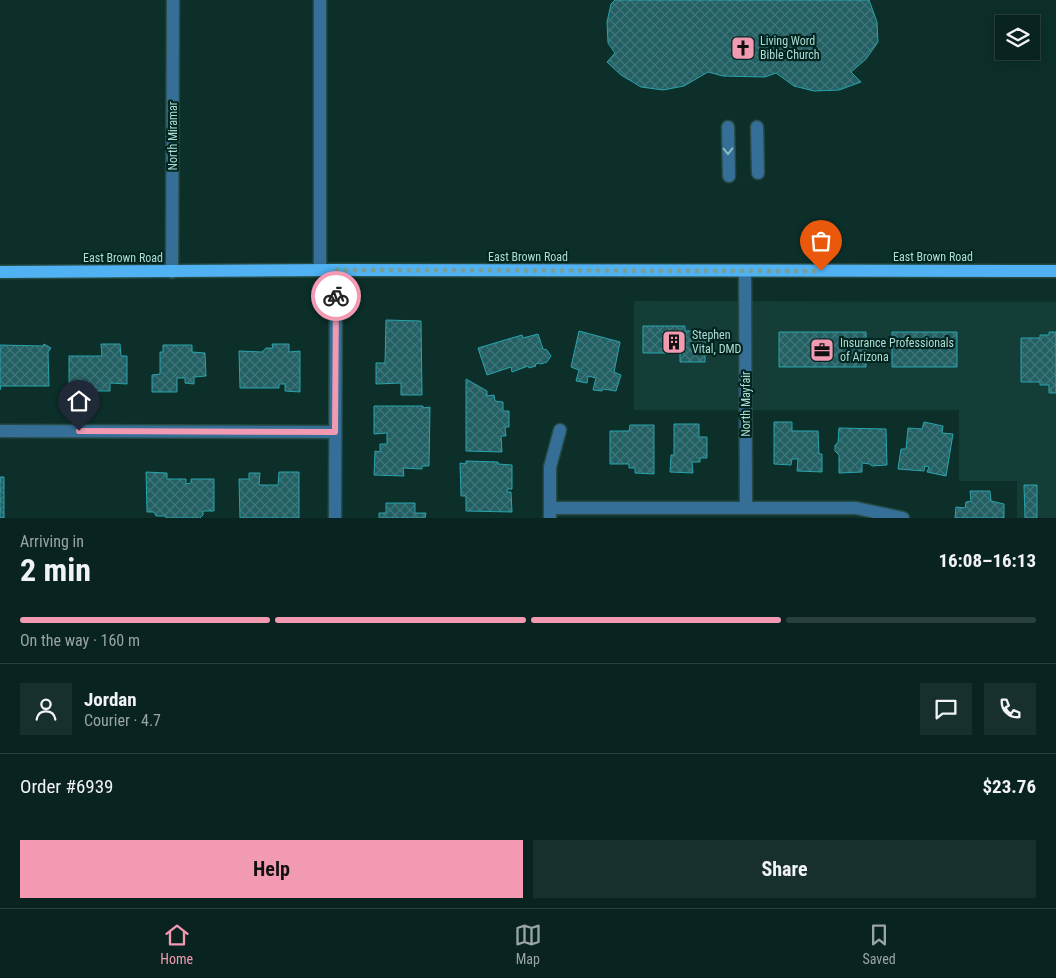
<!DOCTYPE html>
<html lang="en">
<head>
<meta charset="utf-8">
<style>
  :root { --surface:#092320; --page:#172f2d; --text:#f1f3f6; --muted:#99a4a5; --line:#29403e; --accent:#f19ab2 }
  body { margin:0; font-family:"Roboto Condensed",sans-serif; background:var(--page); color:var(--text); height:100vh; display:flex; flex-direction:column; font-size:19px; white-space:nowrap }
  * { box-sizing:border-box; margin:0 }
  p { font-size:16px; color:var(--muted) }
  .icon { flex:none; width:28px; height:28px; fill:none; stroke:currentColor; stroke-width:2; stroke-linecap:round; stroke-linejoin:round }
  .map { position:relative; height:518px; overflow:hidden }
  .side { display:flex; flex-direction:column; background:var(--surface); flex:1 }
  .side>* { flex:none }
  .buttons { position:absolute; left:995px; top:15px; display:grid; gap:10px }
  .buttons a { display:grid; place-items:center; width:45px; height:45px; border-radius:0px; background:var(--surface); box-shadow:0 2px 12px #0003,0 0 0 1px var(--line); font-size:25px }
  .pin { position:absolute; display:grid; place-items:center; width:42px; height:42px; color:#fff; margin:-51px -21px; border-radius:50% 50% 50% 0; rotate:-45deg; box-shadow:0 0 5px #0007 }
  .pin .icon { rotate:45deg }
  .courier { position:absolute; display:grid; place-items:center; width:50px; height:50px; margin:-25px; border:4px solid #f19ab2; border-radius:50%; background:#fff; color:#222; box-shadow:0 1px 6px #0007 }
  .headline em { font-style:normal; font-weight:700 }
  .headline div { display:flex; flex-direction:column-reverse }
  .headline { display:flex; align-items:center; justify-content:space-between; height:85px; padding:0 20px }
  h1 { font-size:32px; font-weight:700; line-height:38px }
  .bar { display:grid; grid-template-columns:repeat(4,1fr); gap:8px 5px; align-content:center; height:60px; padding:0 20px }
  .bar i { height:6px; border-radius:4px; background:var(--line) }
  .bar .active { background:var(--accent) }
  .bar p { grid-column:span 4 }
  .line { display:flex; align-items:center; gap:12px; padding:0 20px; border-top:1px solid var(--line) }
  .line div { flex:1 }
  .round { display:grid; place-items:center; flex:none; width:52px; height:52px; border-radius:0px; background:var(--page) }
  .primary-button { display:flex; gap:10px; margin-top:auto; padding:10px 20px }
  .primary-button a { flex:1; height:58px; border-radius:0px; background:var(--accent); color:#111; font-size:20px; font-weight:700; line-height:58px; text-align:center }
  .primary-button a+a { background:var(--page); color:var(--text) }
  .tab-bar { display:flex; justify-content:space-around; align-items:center; height:70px; border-top:1px solid var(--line); background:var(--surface); font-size:14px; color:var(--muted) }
  .tab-bar a { display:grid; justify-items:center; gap:2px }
  .tab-bar .active { color:var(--accent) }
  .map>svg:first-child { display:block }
  .built { fill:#143d37 }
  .building { fill:url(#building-cross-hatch); stroke:#28a4ad }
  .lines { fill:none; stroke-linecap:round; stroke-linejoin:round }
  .minor-casing { stroke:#264b45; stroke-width:15 }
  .major-casing { stroke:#264b45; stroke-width:15 }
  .minor { stroke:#356e96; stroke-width:12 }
  .major { stroke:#50b1f3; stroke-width:12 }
  .oneway { stroke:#89bcc1 }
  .done { stroke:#75a098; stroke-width:5; stroke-dasharray:0 9 }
  .route { stroke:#f19ab2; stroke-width:6 }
  .labels { text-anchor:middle; stroke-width:4.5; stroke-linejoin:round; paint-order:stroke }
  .poi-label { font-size:12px; fill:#adddd4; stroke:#022520; text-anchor:start }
  .street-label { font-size:12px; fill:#adddd4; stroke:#022520 }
</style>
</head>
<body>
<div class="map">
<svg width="1056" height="518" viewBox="0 0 1056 518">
  <defs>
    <pattern id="building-cross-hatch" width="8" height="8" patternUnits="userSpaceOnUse" patternTransform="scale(1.25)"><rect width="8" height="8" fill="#236064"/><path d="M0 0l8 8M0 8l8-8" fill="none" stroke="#407679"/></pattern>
  </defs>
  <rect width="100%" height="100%" fill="#0c2f2a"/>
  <!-- built -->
  <path class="built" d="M634,301l422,1v216h-39v-37h-58v-71h-325z"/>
  <!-- building -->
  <path class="building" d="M615,0h254l8,22 1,20 -12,17 -15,13 10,10 -22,8 -25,1 -20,-5 -18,-13 -11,4 -42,-1 -15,-4 -24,14 -21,4 -22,-3 -20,-12 -14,-13 8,-9 -7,-10 -1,-21 4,-18z
    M386,320l35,1 1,74h-21v-12l-25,1v-21h9z
    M643,326h42v5h20v31h-25v-9h-37z
    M579,331l41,11 -6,30 7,3 -5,16 -13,-2 -1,2 -9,-1 3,-12 -8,-2 -1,7 -11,-2 3,-11 -8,-3z
    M779,332h87v35h-87z
    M892,332h65v35h-65z
    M1049,332h7v61h-7v-8h-9v-3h-19v-44h19v-3h9z
    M538,334l5,15 4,1 4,6 -4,6 -6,2 -3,-1 -3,2 1,1 -7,2 -1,-2 -16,6 -1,-5 -24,8 -9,-27 44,-13 1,3z
    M44,344l7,4 -3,4 1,34h-48l-1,4v-45l43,1z
    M101,344h19l1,12h6v28l-17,-1v8h-15l1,-4h-9v5h-13v-9h-5v-27h33z
    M272,344h17v8l11,-1v41l-15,-1v-7h-6v4h-39l-1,-37 23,1 4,-4h7z
    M163,345h29v7l13,1 1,23 -12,1v7l-9,-1v-5h-8v14h-25v-17l8,-1v-22h3z
    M466,379l21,12v5l7,-1 1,6 8,1v9h6v16h-4l1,9h-5l1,16 -36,-1z
    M374,406h49v2l7,-1 -1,59h-7v3l-19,-1 1,8 -30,-1 1,-24 5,1v-8h7v-11l-13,1z
    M774,422h18v9h26l1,23h3v18l-25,-1 1,-12h-6l-1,6 -17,-1z
    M924,422l19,4 -1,7 11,1 -7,42 -19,-4 2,-5 -4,-1 -1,5 -26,-2 3,-20h5l2,-21 14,1z
    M674,424h25v13h8v21h-7v4h-8l1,11 -23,-1 1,-17h3z
    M630,425h24v49l-19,-1v-5h-6v-4h-19v-33h19z
    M839,428l47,1 1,36 -15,1 -2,-2 -8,-1v9l-23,1v-18l-4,-4v-6l3,-2z
    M466,461l32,1v2l14,1v24h-5v3h4l1,20 -46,-1v-15h-5l-1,-33 6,1z
    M146,472l21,1v6h19v5l5,-1v-4h23v32h-11v4l-3,3h-34v-2h-10l-2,-4h-7z
    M279,472h20v46h-59l-1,-39h10v-6h11l-1,12h19z
    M0,477h4v41h-4z
    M1024,485h13v33h-12z
    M970,491h20l1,10 13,3v14h-49l1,-11 9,1 1,-6 5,-1z
    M386,503h29v10h11l-1,5h-46v-5h7z"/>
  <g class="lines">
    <!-- minor casing -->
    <g class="minor-casing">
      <path id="minor" d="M728,127l1,49
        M757,127l1,46
        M320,270v-270
        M745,271l1,237
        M172,272l1,-272
        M0,431l335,1
        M550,508h306l47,10
        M335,518l1,-248
        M550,518v-51l10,-37"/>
    </g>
    <!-- major casing -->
    <g class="major-casing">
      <path id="major" d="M0,272l336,-2 720,1"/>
    </g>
    <!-- minor -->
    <use href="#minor" class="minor"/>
    <!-- major -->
    <use href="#major" class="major"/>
  </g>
  <!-- one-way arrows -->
  <defs><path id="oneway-chevron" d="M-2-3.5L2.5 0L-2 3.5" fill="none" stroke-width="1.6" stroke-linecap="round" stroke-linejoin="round" transform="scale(1.25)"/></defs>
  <use class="oneway" href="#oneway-chevron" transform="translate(728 151) rotate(89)"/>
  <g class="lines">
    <!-- done -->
    <path class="done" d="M336,296v-26l485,1"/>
    <!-- route -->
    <path class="route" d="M79,431l256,1 1,-136"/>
  </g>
  <!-- icons -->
  <defs>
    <g id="church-square" transform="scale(1.25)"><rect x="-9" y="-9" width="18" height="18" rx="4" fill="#f19ab2" stroke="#022520"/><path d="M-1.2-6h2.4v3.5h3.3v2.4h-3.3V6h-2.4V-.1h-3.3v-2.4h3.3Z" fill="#111"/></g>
    <g id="building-square" transform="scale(1.25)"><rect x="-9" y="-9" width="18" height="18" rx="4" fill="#f19ab2" stroke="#022520"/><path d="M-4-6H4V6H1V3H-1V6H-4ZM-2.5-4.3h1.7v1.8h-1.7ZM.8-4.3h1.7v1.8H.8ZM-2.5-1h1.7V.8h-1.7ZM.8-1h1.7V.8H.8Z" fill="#111"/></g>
    <g id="office-square" transform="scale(1.25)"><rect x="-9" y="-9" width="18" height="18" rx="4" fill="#f19ab2" stroke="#022520"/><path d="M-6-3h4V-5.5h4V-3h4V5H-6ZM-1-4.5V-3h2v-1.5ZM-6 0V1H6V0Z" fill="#111"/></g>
  </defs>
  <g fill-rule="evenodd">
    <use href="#church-square" x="743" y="48"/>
    <use href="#building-square" x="674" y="342"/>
    <use href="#office-square" x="822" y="350"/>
  </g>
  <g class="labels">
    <!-- poi labels -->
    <g class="poi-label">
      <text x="760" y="45">Living Word<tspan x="760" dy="14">Bible Church</tspan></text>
      <text x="692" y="339">Stephen<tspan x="692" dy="14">Vital, DMD</tspan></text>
      <text x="840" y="347">Insurance Professionals<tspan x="840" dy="14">of Arizona</tspan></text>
    </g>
    <!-- street labels -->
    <g class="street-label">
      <text transform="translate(173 136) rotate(-90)" y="4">North Miramar</text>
      <text x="528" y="261">East Brown Road</text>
      <text x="933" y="261">East Brown Road</text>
      <text x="123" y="262">East Brown Road</text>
      <text transform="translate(746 404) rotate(-90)" y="4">North Mayfair</text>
    </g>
  </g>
</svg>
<div class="buttons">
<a><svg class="icon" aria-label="layers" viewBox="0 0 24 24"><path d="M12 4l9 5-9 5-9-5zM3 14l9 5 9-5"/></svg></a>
</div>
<div class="pin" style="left:821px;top:271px;background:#ea580c"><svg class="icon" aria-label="bag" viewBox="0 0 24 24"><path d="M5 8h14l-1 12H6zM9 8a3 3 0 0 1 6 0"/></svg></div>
<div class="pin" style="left:79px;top:431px;background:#1f2937"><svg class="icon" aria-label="home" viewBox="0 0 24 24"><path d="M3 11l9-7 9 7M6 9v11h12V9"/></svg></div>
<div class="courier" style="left:336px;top:296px"><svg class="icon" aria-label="bike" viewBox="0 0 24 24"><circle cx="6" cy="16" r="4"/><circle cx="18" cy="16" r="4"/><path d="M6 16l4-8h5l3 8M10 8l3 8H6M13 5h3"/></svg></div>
</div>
<section class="side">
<div class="headline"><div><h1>2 min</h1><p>Arriving in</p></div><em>16:08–16:13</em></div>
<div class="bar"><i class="active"></i><i class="active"></i><i class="active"></i><i></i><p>On the way · 160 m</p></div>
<div class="line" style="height:90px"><a class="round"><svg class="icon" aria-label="person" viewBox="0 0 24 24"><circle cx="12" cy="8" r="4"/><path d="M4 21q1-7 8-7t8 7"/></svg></a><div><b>Jordan</b><p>Courier · 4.7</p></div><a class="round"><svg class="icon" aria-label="chat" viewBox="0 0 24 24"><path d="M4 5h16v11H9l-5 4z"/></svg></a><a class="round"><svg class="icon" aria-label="phone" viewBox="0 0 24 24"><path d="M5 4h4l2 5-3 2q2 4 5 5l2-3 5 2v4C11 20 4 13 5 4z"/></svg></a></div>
<div class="line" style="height:65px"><div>Order #6939</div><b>$23.76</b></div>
<div class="primary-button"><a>Help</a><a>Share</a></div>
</section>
<nav class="tab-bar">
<a class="active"><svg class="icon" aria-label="home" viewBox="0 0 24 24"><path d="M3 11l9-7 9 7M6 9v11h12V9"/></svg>Home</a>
<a><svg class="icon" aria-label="map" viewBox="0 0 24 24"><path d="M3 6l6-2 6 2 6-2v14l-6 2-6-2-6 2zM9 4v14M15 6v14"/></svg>Map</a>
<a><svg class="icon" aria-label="saved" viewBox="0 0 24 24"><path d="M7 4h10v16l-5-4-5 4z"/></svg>Saved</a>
</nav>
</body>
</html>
